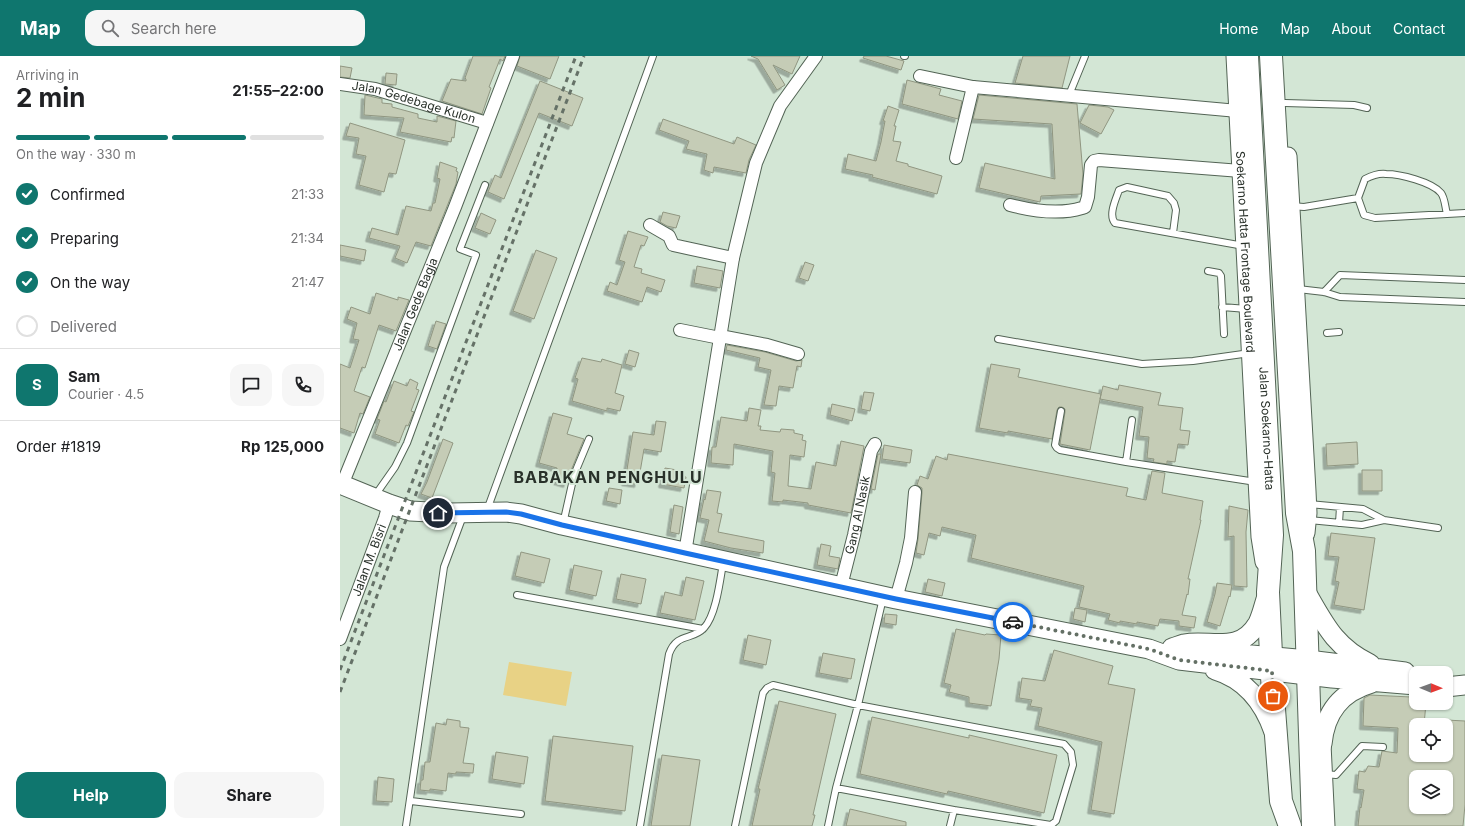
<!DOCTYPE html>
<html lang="en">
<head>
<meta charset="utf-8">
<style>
  :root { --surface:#fff; --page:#f6f6f6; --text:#202124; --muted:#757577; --line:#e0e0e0; --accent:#0f766e }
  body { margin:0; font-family:Inter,sans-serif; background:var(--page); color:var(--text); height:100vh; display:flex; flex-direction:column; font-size:15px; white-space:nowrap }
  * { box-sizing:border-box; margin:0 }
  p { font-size:13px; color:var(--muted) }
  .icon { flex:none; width:22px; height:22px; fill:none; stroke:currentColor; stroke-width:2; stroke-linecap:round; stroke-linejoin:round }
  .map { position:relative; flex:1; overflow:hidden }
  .side { display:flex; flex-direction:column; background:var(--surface); width:340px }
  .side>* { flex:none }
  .needle { width:26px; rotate:91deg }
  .fabs { position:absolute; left:1069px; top:610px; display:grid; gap:8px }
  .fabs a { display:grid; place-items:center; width:44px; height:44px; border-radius:8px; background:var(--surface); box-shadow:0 1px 3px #0004; font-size:20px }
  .pin { position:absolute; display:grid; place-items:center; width:34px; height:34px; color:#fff; margin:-17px; border:2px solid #fff; border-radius:50%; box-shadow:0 1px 4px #0007 }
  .courier { position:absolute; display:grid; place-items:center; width:40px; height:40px; margin:-20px; border:3px solid #1a73e8; border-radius:50%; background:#fff; color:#222; box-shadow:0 1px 5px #0007 }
  .summary em { font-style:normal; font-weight:700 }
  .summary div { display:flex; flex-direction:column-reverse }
  .summary { display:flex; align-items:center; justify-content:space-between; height:68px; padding:0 16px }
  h1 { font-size:26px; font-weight:700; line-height:30px }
  .bar { display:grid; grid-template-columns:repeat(4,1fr); gap:6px 4px; align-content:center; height:48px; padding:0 16px }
  .bar i { height:5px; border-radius:3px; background:var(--line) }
  .bar .selected { background:var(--accent) }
  .bar p { grid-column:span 4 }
  .line { display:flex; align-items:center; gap:10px; padding:0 16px; border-top:1px solid var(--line) }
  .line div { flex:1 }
  .round { display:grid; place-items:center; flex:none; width:42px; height:42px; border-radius:12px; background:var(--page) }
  ol { padding:0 16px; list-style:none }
  li { display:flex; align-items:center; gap:12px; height:44px }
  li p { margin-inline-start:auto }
  li .icon { padding:4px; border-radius:50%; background:var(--accent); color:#fff; stroke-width:4 }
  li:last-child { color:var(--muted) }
  li i { width:22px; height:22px; border:2px solid var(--line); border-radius:50% }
  .primary-button { display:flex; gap:8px; margin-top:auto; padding:8px 16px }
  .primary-button a { flex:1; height:46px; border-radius:12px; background:var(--accent); color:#fff; font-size:16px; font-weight:700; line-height:46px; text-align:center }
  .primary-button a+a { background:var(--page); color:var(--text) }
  header { display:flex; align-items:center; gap:24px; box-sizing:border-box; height:56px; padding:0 20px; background:var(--accent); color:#fff }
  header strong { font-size:19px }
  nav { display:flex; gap:22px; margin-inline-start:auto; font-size:14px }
  .search { width:280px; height:36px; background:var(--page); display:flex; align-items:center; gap:10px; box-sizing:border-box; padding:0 14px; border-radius:12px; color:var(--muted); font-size:15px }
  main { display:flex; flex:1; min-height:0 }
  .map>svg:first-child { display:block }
  .green { fill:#e8d285 }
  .building { fill:#c5ccb6; stroke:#909681; fill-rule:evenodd; filter:url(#shadow) }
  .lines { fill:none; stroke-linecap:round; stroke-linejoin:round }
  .lane-casing { stroke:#536455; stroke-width:8 }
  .street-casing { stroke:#536455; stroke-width:14 }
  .secondary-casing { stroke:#536455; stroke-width:19 }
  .primary-casing { stroke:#536455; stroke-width:21 }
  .highway-casing { stroke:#536455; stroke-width:24 }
  .lane { stroke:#fff; stroke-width:6 }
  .street { stroke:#fff; stroke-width:12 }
  .secondary { stroke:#fff; stroke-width:17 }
  .primary { stroke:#fff; stroke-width:19 }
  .highway { stroke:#fff; stroke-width:22 }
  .rail { stroke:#657167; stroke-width:3; stroke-dasharray:5 5; stroke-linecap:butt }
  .done { stroke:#647065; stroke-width:4; stroke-dasharray:0 7.2 }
  .route { stroke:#1a73e8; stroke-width:5 }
  .labels { text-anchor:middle; stroke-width:4; stroke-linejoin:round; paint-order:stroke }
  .street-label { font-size:12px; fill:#283029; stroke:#d3e6d5 }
  .district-label { font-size:16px; font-weight:bold; letter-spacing:1px; fill:#283029; stroke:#d3e6d5 }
</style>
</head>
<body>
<header>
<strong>Map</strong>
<div class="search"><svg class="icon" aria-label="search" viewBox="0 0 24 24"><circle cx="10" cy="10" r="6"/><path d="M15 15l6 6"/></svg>Search here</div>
<nav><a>Home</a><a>Map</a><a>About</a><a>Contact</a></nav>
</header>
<main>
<section class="side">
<div class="summary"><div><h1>2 min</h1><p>Arriving in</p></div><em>21:55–22:00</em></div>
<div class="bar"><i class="selected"></i><i class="selected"></i><i class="selected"></i><i></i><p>On the way · 330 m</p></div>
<ol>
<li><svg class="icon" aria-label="check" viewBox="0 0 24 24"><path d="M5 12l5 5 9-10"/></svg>Confirmed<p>21:33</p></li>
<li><svg class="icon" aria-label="check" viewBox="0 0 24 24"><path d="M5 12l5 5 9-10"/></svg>Preparing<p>21:34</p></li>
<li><svg class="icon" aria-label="check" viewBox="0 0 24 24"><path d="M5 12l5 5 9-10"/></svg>On the way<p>21:47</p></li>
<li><i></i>Delivered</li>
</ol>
<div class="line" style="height:72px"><b class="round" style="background:var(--accent);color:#fff">S</b><div><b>Sam</b><p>Courier · 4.5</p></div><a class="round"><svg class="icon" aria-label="chat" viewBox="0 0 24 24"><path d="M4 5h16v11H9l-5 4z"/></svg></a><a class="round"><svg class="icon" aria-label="phone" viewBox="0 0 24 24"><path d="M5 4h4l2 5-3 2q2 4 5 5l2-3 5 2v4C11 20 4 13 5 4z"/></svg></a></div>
<div class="line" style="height:52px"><div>Order #1819</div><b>Rp 125,000</b></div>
<div class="primary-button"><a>Help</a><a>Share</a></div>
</section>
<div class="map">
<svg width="1125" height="770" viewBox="0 0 1125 770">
  <defs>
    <filter id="shadow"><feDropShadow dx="-3.5" dy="3.5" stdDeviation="0" flood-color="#0004"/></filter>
  </defs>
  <rect width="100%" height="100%" fill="#d3e6d5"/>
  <!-- green -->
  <path class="green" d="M169,606l63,10 -6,34 -63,-11z"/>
  <!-- building -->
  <path class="building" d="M133,0h32l-2,5 -3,-2 -11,28 2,1 -9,26 -40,-13 9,-22 15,2v-2l-1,-1z
    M180,0h39l-9,23 -33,-13z
    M411,0h49l-8,18 -19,-9 12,20 -8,5 -19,-31z
    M524,0h22l18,5 -3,9 -38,-12z
    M683,0h47l-8,32 -47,-5z
    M0,10l12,2 -2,10 -10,-1z
    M46,17l11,1 -1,11 -11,-1z
    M567,24l34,9 -2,6 23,6 -4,18 -56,-15z
    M200,25l43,17 -11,28 -33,-13 -35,86 -16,-7 7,-17 6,3z
    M25,39l17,4v4l10,1v3l26,7v4l19,4v-6l19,5 -2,17 -2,-1 -1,5 -51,-10 4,-14 -40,-3z
    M639,39l98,9 6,70 -2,20 -40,2 -1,6 -61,-14 6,-25 70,16 -3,-55 -79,-5z
    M749,49l19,2 6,3 -13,24 -21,-11z
    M548,50l11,4 -5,16h2l-3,15 8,1 -5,19 12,3v2l34,10 -5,18 -65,-17 1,-2 -28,-6 3,-15 28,7 5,-19 4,-21h-2z
    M323,63l71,25 3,-7 19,8 -7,15 -3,13 -32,-6 -1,6 -9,-3 3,-16 -21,-5 3,-8 -30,-11z
    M10,67l55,17 -9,34 -7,-1 -5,19 -25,-7 7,-29 -10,-2 3,-16 -13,-2z
    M100,106l17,6 -1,3 2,1 -2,12 -25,62 -15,-4 -9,21 -12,-5 5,-12 -31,-8 3,-10 26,7 8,-29 25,5 2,-8h2l5,-24 -3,-1z
    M323,156l17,4 -4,12 -9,-2 -7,-4z
    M141,157l15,7 -6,14 -15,-6z
    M288,175l20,6 -4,9 -3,-1 -7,22 8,2 -1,4 24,7 -4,12 -14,-5 -5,15 -35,-11 3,-9 7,3 8,-23 -6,-2z
    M0,189l26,5 -2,11 -24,-5z
    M196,194l21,8 -23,61 -21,-8z
    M465,206l9,3 -6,16 -9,-3z
    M357,210l26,5 -3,17 -26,-5z
    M36,237l22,7v-3l11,3 -13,31 -17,-6 -14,43 -3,-1 -8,24 16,6 -7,17 -3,-1 -6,20 -14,-5v-64l10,4 9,-28 -6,-1 4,-16 -10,-4 4,-12 19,7z
    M96,265l10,3 -9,25 -9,-3z
    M387,289l38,7 31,9 6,-1 -1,7 -4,-1 -4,22 -14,-2 -3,20 -12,-1 7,-35 -13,-3 2,-9 -34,-8z
    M289,294l10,3 -4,14 -10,-3z
    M242,302l19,4 1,-3 20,6 -7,28 9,3 -4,15 -13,-3v3l-35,-10 6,-22 -3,-1z
    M651,308l29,5 -2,8 83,17 -11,56 -30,-6 5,-32v-3l-3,-2h-3l-2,3 -5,29 -44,-8v2l-29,-5z
    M70,323l8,4 -2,6 3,1 -8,21 3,1 -6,14 -2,-1 -7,18 -24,-9 5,-14 -3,-1 7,-18 2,1 8,-21 13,5z
    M779,329l42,8 -3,12 25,3 -3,22 10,1 -2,14 -10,-1 -3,18 -8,-1v3l-14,-2 1,-3 -7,-1 2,-21 -10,-1 4,-29 -43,-8 3,-13 15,4z
    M524,336l10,1 -4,18 -9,-2z
    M492,348l23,5 -3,12 -22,-6z
    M409,352l12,2 -3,16h3l-1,4 20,2 1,-3 13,1v3l9,2 -1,5 4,1 -2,16 -14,-2 -2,31 23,3 5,-27 20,4 5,-25 23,5 -13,67 -43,-8v-2l-25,-3v2l-11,-1 3,-28 -4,-1 2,-21 -39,-7 -1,21 -22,-2 1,-16h4l5,-30 26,4z
    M213,357l19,5 -5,16 17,5 -14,34 -3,11 -10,-3v-13l-18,-5z
    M316,365l10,1 -5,30 -17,-3 -6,35 -13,-2 8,-50 21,3z
    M103,383l10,4 -21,55 -11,-4 6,-12z
    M1017,386l1,22 -31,2 -1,-22z
    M544,389l28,5 -2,13 -28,-4z
    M538,398h3l-6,36 -4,-1z
    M608,398l180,34 -2,8 20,4 6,-29 13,2 -3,20 41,8 -3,19h1l-13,59h2l-2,16 -1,-1 -5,21 14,2 -2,11 -15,-2v-5l-19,-2 -2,7 -21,-4v2l-17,-3v2l-12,-3 2,-6 -31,-7 5,-21 -113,-28 5,-23 -34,-8 -2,9 -11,-3 -5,22 -8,-2 2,-14 4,-46v-5l-5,-3 3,-9 8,3 8,-23 11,4z
    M325,412l12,2 -1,5 10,2 -2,11 -22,-4z
    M1022,414h20v21h-20z
    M269,432l13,2 -2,14 -14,-3z
    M367,434l14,2 -4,21 5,1 -4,18 46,9 -1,12 -32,-5 -27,-7 5,-21 -9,-2 4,-19 1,1z
    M334,449l9,2 -4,27 -9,-2z
    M889,450l19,4 -2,22 1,55 -13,-1v-50l-6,1z
    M991,477l44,5 -11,72 -30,-5 5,-23 -4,-1 4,-24 -11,-1z
    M481,488l10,2 -2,10 11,2 -2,11 -21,-4z
    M181,496l29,7 -6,24 -29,-7z
    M234,509l28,6 -6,25 -27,-6z
    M281,518l25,5 -5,25 -25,-5z
    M346,521l18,4 -9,39 -35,-7 5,-21 17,4z
    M588,523l17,4 -3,13 -17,-4z
    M877,527l15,2 -2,12 -1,-1 -9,30 -13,-4 8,-28z
    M735,552l12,2 -2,12 -12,-3z
    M545,558l12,1 -1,10 -12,-2z
    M616,573l29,6 1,-1 15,1 -2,24 -8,47 -22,-3v-6l-20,-5 2,-7 -7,-2z
    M408,579l23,5 -5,25 -23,-5z
    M714,594l59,16 -5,18 27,5 -21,125 -23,-4 11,-68 -64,-16 4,-18 -12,-2 2,-6 -13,-2 3,-20 23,3z
    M483,597l32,6 -4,20 -32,-6z
    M1030,639l41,2 -1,4h6v2h10l-2,22h-8v30h30v-35l19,1v84l-2,21h-105l2,-19 1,1 3,-18 -7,-1 2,-18 6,1 3,-6 11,1 3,-16 15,2 1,-25 -35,-2 1,-28zM1076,721h30v37l-30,-3z
    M439,645l57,13 -23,101h2l-3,11h-60l8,-37h-2z
    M532,661l97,21v-3l88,20 -13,58 -96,-22 -1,3 -87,-20z
    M107,663l13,2v6l9,1 -6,35 11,1 -1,9 -17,-1v2l-8,-1 -2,18 -16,-2v2l-10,-1 1,-10h2l2,-18h5l6,-39 10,2z
    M213,680l80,10 -8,65 -80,-10z
    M156,696l32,5 -4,27 -32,-5z
    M322,699l38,5 -10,66h-39z
    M38,721l16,2 -2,23 -16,-1z
    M510,753l56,13v4h-60z"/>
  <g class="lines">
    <!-- lane casing -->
    <g class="lane-casing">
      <path id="lane" d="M564,0h1
        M729,39l16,-39
        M945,47l69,2 13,3
        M1018,142l7,-19c6,-3 13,-6 21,-5 14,0 46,8 55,19 4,5 4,14 6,21
        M951,150l13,1 54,-9 6,17 11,3 90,-5
        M833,177l3,-23 -2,-7 -6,-7 -41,-9 -8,3c-3,9 -11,25 -4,33l129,23
        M868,215l11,2 2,3 3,58
        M958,233l26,3 16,5 125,5
        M984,236l16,-17 125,5
        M882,251l25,2
        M987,277l12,-1
        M658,283l144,25 51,-3 57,-8
        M721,355l-6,34 2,3 3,2 66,12 130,20
        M786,406l6,-42
        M34,441l21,-30 12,-24 69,-188 -16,-6 25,-64
        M969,448l54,5 21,11 54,8
        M147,454l166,-454
        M969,464l53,5 22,-5
        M999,467l1,-16
        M223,468l11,-49 15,-36
        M177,539l186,34
        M984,718l12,1 26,-29 21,1
        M71,745l110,13
        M66,770l38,-259 19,-51
        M300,770l29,-172c8,-22 23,-13 35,-26 12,-13 16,-47 19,-65
        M395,770l28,-133 4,-5 6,-3 85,20 206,39 7,8 2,13 -17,56 -5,4 -97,-15 -118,-22
        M488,770l8,-38 22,-83 25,-107
        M610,770l4,-16"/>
    </g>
    <!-- street casing -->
    <g class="street-casing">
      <g id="street">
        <path d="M580,20l53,11 265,24"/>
        <path id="s1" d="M0,28l35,5 112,34"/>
        <path d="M616,102l17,-71"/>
        <path d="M670,149c23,6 49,10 72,3l3,-1 3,-10 3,-32 3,-4 5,-1 142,11"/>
        <path d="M310,169l19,11 4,9 60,13"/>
        <path d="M340,274l40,8"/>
        <path d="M380,280l47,9 31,9"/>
        <path id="s2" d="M2,429l113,-278 58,-151"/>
        <path d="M345,497l48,-295 23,-95 24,-57 36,-50"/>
        <path id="s3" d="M501,530l13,-51 17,-84 4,-7"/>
        <path d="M556,543l10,-36 5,-25 4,-46"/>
        <path id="s4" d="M0,583l45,-121 4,-14"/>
      </g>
    </g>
    <!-- secondary casing -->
    <g class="secondary-casing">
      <g id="secondary">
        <path id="s5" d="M895,0l25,481 4,25"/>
        <path d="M948,100l19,335 1,22 -2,20"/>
        <path d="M979,675l3,13 4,82"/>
      </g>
    </g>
    <!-- primary casing -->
    <g class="primary-casing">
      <path id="primary" d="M0,428l49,20 21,7 39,2 57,-1 15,2 41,11 334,74 253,50 30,11 153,18 84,7
        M966,536c19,33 29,55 64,72
        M832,592c4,-1 8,-3 12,-4 27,-5 55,11 74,-21 4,-8 6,-18 9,-27
        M867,595l101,9 97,12
        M875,614c30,9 49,33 59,62
        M1106,631l19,-2
        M982,688c3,-32 19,-52 50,-61"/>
    </g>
    <!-- highway casing -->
    <g class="highway-casing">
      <g id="highway">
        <path id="s6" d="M907,0l25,479 -4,57 5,104 8,105 9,25"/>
        <path d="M931,0l26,457 7,38 9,275"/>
      </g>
    </g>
    <!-- lane -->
    <use href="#lane" class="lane"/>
    <!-- street -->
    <use href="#street" class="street"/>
    <!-- secondary -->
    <use href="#secondary" class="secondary"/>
    <!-- primary -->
    <use href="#primary" class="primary"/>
    <!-- highway -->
    <use href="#highway" class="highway"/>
    <!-- rail -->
    <path class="rail" d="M0,614l236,-614
      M0,636l244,-636"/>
  </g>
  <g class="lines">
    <!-- done -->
    <path class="done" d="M673,566l136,27 30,11 93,11 1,25"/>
    <!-- route -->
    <path class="route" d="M98,457l68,-1 15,2 41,11 123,28 211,46 117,23"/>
  </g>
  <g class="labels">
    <!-- street labels -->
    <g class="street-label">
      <text dy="4" stroke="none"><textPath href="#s1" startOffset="76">Jalan Gedebage Kulon</textPath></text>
      <text dy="4" stroke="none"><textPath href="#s5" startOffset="196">Soekarno Hatta Frontage Boulevard</textPath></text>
      <text dy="4" stroke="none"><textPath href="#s2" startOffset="195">Jalan Gede Bagja</textPath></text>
      <text dy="4" stroke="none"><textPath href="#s6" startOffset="373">Jalan Soekarno-Hatta</textPath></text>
      <text dy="4" stroke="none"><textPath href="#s3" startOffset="73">Gang Al Nasik</textPath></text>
      <text dy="4" stroke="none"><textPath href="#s4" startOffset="84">Jalan M. Bisri</textPath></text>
    </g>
    <!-- district labels -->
    <g class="district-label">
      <text x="268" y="427">BABAKAN PENGHULU</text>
    </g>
  </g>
</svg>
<div class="fabs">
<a><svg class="needle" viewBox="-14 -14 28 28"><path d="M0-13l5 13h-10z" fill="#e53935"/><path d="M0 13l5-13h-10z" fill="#757577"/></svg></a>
<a><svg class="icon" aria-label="locate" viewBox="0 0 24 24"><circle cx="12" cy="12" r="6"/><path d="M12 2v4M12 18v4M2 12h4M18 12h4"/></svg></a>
<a><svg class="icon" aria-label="layers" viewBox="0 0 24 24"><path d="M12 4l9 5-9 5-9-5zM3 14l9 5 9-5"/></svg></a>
</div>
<div class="pin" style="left:933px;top:640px;background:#ea580c"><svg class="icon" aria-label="bag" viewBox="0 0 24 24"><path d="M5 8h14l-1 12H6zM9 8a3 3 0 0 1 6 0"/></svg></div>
<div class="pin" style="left:98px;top:457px;background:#1f2937"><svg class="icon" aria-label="home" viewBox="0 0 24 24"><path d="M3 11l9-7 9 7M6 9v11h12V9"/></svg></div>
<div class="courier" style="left:673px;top:566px"><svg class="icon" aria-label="car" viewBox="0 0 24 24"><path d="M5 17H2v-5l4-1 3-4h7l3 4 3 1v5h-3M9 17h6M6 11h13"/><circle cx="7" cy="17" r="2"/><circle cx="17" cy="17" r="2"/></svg></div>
</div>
</main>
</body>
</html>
